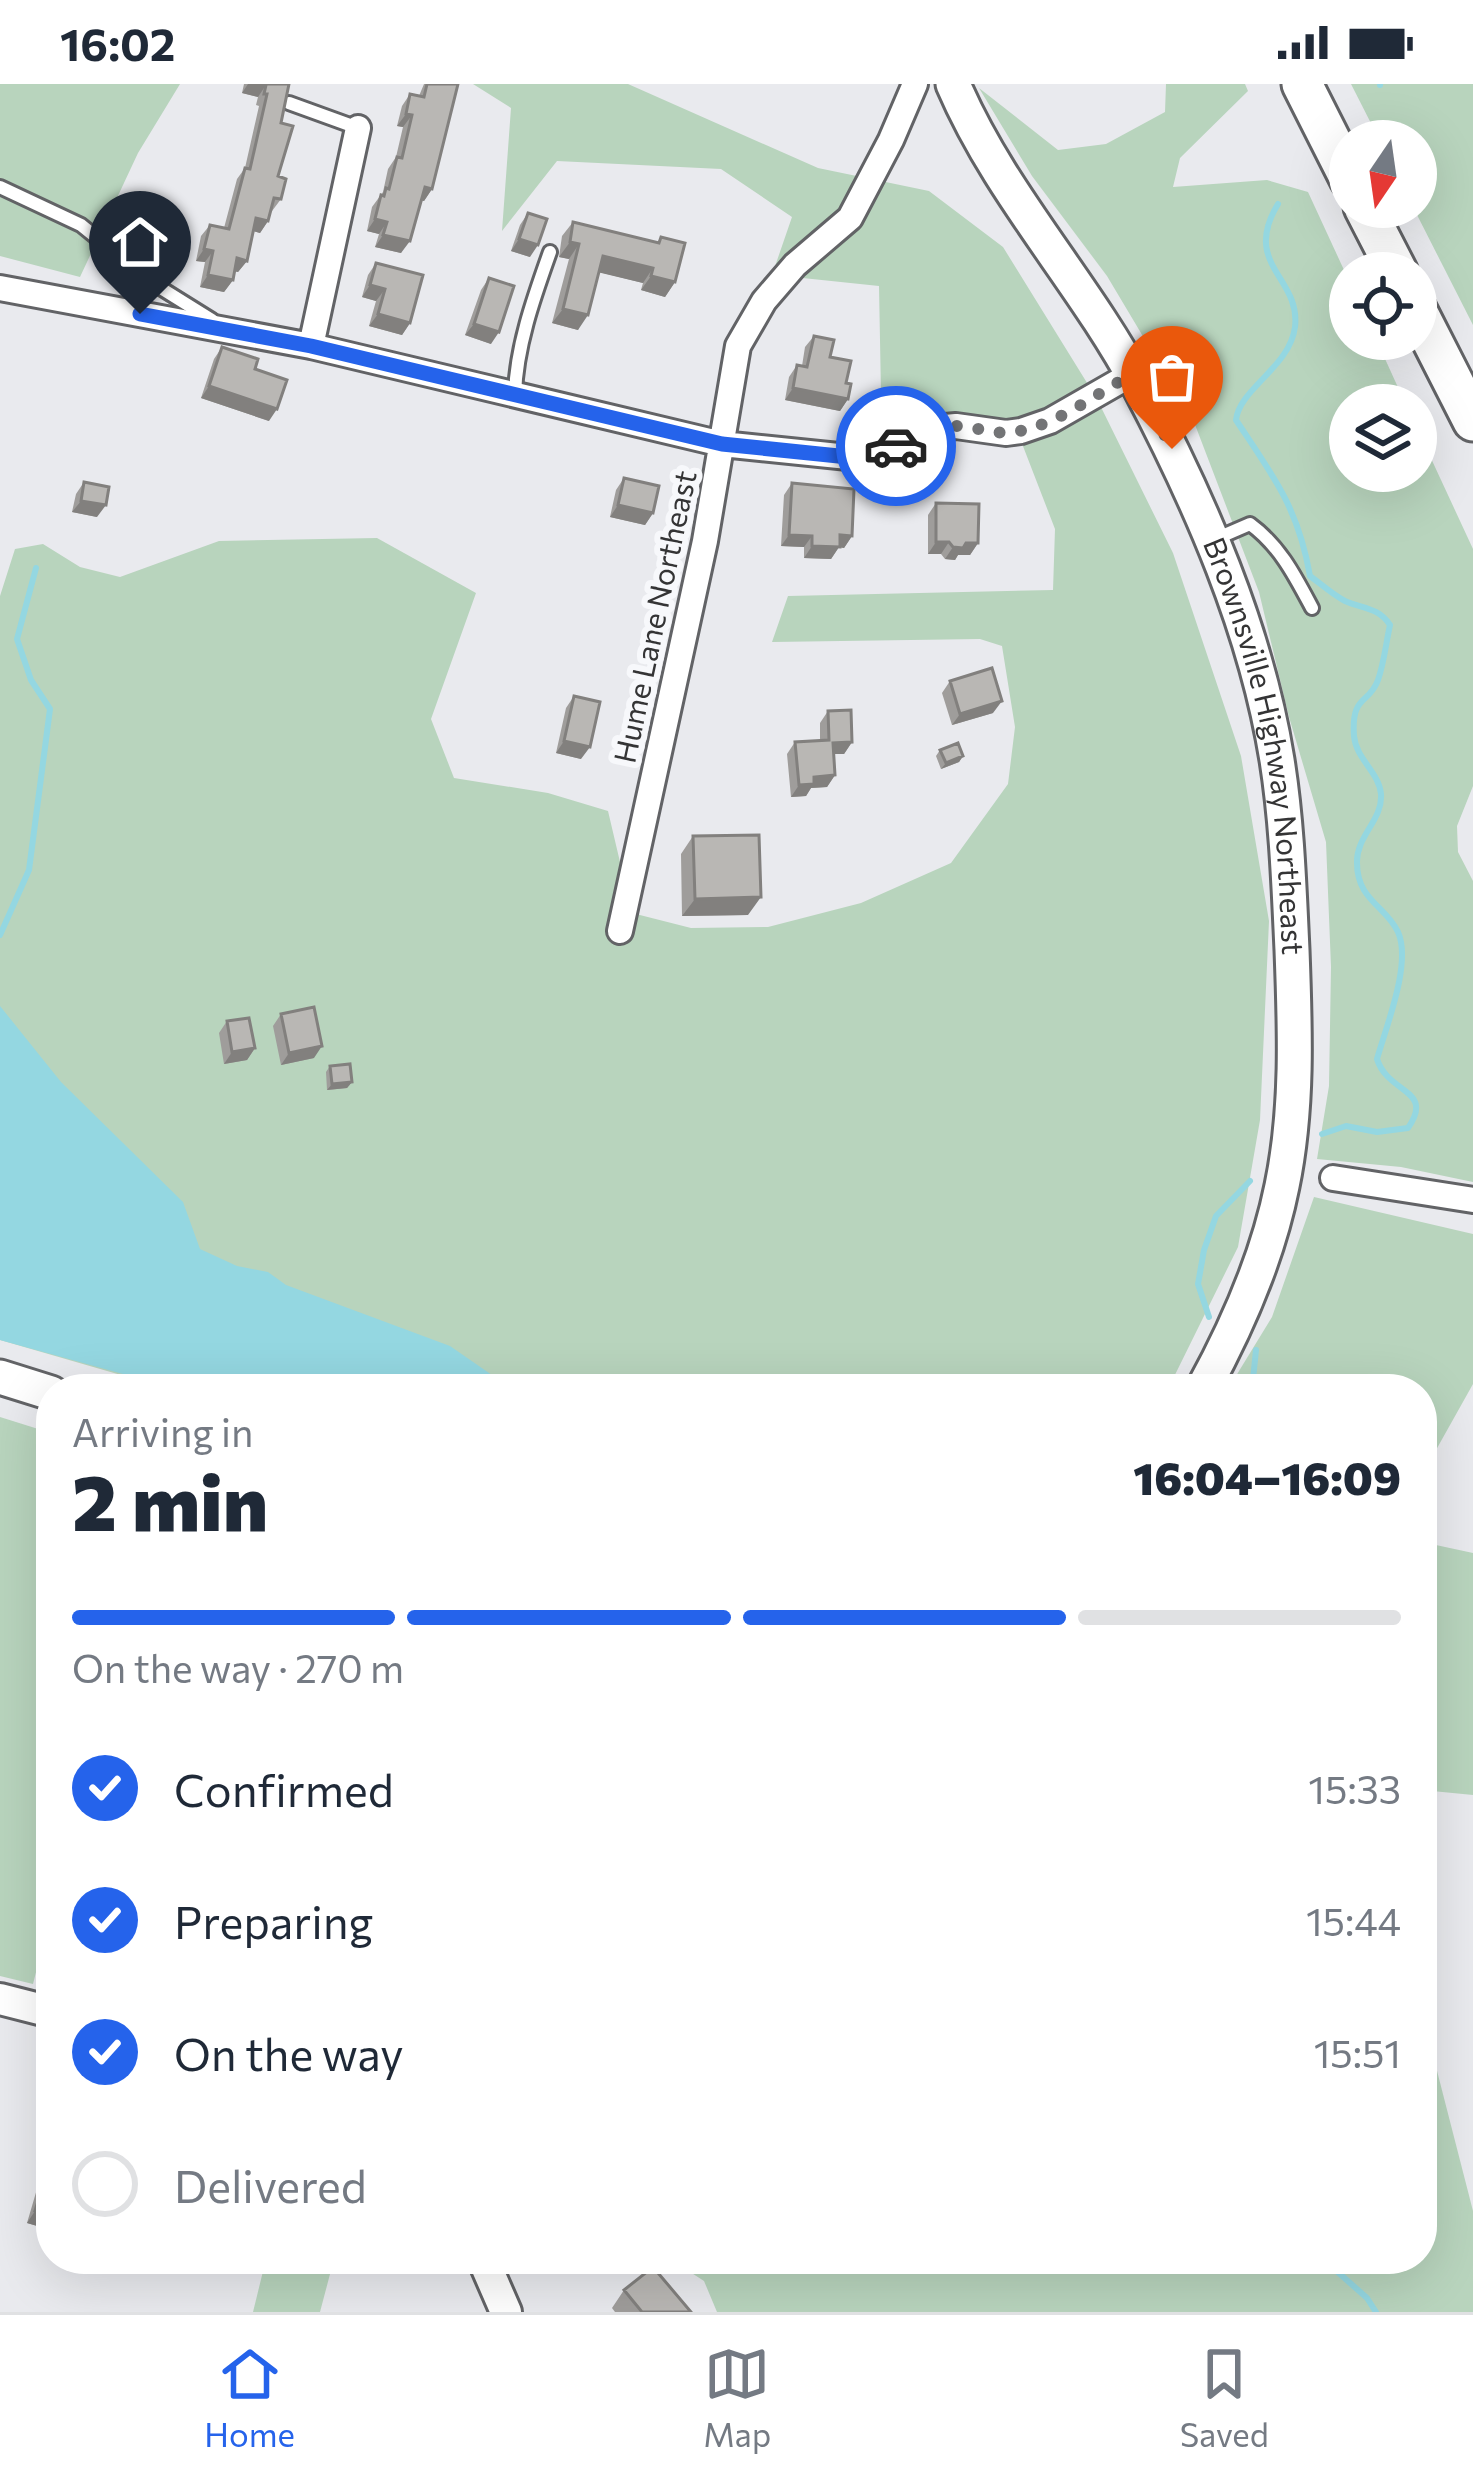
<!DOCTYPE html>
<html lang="en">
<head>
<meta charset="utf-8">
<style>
  :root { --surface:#fff; --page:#f6f6f7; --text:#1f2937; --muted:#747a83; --line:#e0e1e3; --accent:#2563eb }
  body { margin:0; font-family:Commissioner,sans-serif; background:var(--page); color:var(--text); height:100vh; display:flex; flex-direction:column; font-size:45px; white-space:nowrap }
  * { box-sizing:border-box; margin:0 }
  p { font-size:39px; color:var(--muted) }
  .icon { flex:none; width:66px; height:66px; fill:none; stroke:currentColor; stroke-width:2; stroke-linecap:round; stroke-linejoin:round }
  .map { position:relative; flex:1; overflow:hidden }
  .sheet { position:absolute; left:36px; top:1290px; width:1401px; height:900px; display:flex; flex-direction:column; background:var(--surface); border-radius:48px; box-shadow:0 12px 48px #0002 }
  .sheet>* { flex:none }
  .needle { width:78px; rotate:193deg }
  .fabs { position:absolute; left:1329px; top:36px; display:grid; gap:24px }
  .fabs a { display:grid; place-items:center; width:108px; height:108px; border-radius:50%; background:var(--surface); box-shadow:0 12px 48px #0002; font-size:60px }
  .pin { position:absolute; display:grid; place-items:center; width:102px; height:102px; color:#fff; margin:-123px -51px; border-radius:50% 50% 50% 0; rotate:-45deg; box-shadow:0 0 12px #0007 }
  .pin .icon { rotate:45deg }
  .courier { position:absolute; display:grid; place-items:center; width:120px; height:120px; margin:-60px; border:9px solid #2563eb; border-radius:50%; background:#fff; color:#222; box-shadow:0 3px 15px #0007 }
  .summary em { font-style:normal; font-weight:800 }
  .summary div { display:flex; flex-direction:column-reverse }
  .summary { display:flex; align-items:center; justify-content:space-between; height:204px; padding:0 36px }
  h1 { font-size:78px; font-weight:800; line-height:90px }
  .bar { display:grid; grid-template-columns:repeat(4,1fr); gap:18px 12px; align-content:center; height:144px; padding:0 36px }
  .bar i { height:15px; border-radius:9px; background:var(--line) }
  .bar .current { background:var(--accent) }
  .bar p { grid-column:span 4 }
  ol { padding:0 36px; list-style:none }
  li { display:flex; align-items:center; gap:36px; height:132px }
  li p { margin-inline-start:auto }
  li .icon { padding:12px; border-radius:50%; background:var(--accent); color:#fff; stroke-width:4 }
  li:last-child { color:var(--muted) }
  li i { width:66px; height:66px; border:6px solid var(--line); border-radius:50% }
  .status { display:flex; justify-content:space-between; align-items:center; height:84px; padding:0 60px; background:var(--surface); direction:ltr }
  .status svg { height:33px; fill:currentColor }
  .tabs { display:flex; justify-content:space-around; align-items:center; height:168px; border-top:3px solid var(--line); background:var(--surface); font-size:33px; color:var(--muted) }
  .tabs a { display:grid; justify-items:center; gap:6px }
  .tabs .current { color:var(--accent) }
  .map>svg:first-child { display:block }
  .green { fill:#b8d4bd }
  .water { fill:#94d7e1 }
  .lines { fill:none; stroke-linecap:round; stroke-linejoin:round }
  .stream { stroke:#94d7e1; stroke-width:6 }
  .service-casing { stroke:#626366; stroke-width:18 }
  .minor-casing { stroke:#626366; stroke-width:30 }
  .tertiary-casing { stroke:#626366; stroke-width:36 }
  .secondary-casing { stroke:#626366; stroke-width:39 }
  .trunk-casing { stroke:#626366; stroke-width:45 }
  .service { stroke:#fff; stroke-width:12 }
  .minor { stroke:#fff; stroke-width:24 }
  .tertiary { stroke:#fff; stroke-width:30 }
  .secondary { stroke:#fff; stroke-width:33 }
  .trunk { stroke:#fff; stroke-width:39 }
  .wall { fill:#9f9d9b }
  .shaded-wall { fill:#82807e }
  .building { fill:#b9b7b4; stroke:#82807e; stroke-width:3 }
  .done { stroke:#737476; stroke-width:12; stroke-dasharray:0 21.6 }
  .route { stroke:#2563eb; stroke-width:15 }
  .labels { text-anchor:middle; stroke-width:12; stroke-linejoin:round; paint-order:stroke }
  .street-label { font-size:30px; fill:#343435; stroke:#f7f8fb }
</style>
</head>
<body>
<div class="status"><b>16:02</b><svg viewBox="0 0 49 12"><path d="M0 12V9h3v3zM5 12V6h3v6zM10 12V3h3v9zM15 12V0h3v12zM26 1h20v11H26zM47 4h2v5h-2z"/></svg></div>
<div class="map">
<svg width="1473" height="2228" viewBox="0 0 1473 2228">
  <rect width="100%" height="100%" fill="#e9eaee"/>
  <!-- green -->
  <path class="green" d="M0,0h180l-42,69 -58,124 -80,-21z
    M473,0h155l190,84 111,23 74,56 94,152 76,154 68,203 28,165 -9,199 -22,127 -70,142h-949l-39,-8 -21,3 -14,-2 -145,-42v-744l15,-47 28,-5 37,23 40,10 99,-36 158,-3 99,55 -45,126 23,59 94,15 60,18 24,102 59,15 77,-1 93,-24 90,-40 57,-79 7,-57 -13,-81 -22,-7 -208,3 16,-46 265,-6 2,-61 -34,-88 -94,-18 -46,-29 -2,-108 -86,-9 -32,30 31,-90 -71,-48 -164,-8 -55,70 9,-123z
    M1166,0h79l3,7 -68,67 -7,29 94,-7 41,12 42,91v56h26l30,66h-56v66h66v-45l57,123v237l-16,40 1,26 15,29v301l-72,-15 -84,-8 12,-73 2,-119 -5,-125 -37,-125 -30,-125 -65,-170 -87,-146 -75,-100 -53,-88 79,62 48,-6 59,-32z
    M1351,0h122v241l-60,-118h3v-66h-36z
    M1314,1113l159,37v150l-51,91v-86h-194l44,-72z
    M0,1333l51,16v480l-18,71 -33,-8z
    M1422,1458l51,11v242l-51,-5z
    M1422,1975l13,4 38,148v101h-756l-13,-31 -34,-22h752z
    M266,2175h68l-14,53h-67z"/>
  <!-- water -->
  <path class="water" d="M0,922l61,76 122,120 17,47 37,17 31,6 18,13 164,61 62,43h-293l-39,-8 -21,3 -159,-44z"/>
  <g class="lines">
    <!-- stream -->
    <path class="stream" d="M1380,1v-1
      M1278,120c-37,61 23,73 17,123 -5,40 -56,62 -59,93 37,56 62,87 74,156 11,8 23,19 35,25 18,8 33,6 45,24 -4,18 -6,38 -12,55 -9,25 -27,14 -24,56 2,23 25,36 27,58 2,26 -25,42 -24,69 0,37 29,43 41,69 14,31 -12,95 -21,127 11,35 58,30 31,69l-31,4 -31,-6 -24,8
      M0,851l29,-65 21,-161 -19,-29 -14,-41 19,-71
      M1209,1233l-11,-33 6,-34 12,-34 34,-35
      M1252,1305l4,-39
      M1323,2175l44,39 9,14"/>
    <!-- service casing -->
    <g class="service-casing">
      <path id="service" d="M289,19l69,25
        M0,103l81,38 70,57 61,38
        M515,311c1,-48 19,-98 35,-143
        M1213,456l37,-16c30,22 45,52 62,84"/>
    </g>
    <!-- minor casing -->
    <g class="minor-casing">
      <path id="minor" d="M0,204l311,58 411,98 136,14 24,-5 52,-25 22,-2 50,7 15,-2 29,-10 82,-47
        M311,262l47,-218
        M620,847l85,-390 33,-195 26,-45 31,-36 55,-47 41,-78 24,-56
        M1333,1094l140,22"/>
    </g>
    <!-- tertiary casing -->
    <g class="tertiary-casing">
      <path id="tertiary" d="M0,1915l51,13
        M483,2175l23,53"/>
    </g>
    <!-- secondary casing -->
    <g class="secondary-casing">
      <g id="secondary">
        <path id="s1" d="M953,0c47,110 130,197 186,302 61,116 117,243 138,374 10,63 12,127 15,190 3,79 6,159 -10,236 -14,70 -45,141 -79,203"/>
        <path d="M0,1293l51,16"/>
      </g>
    </g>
    <!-- trunk casing -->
    <g class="trunk-casing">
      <path id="trunk" d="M1302,0l48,95
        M1364,123l34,66
        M1416,225l57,112"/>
    </g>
    <!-- service -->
    <use href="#service" class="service"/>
    <!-- minor -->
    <use href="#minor" class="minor"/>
    <!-- tertiary -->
    <use href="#tertiary" class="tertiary"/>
    <!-- secondary -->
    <use href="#secondary" class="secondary"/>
    <!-- trunk -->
    <use href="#trunk" class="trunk"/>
  </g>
  <!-- wall -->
  <path class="wall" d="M244,0h45l-8,39 -3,53 3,23 -9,12h-1l-3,10 -8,12 -7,-2 -6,30 -9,11 -4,-1 -1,9 -9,12 -24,-5 5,-25 -9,-1 5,-25 9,-11 14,3 13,-49 8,-11 14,-62 -3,-1 2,-8 -16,-4z
    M424,0h34l-26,105 -8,12 -3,-1 -20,53 -26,-6 4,-13 -12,-3 5,-24 11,-15 5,-23 8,-12 7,-30 -6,-1 5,-20 8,-12 9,2z
    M528,129l2,44 -19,-6 9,-26z
    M573,138l84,21 4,-6 14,45 -10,15 -24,-7 2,-7 -44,-11 -21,58 -26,-7 17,-64 -10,-2 3,-21z
    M376,179l34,60 -8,12 -33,-9 7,-25 -14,-4 6,-22z
    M489,194l2,66 -26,-9 16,-45z
    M814,252l16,21 16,26 2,16 -8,12 -55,-11 4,-23 8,-12 5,1 3,-19z
    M222,263l33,22 14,52 -68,-23 13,-39z
    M624,394l29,35 -8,12 -35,-8 6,-27z
    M84,398l13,35 -25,-5 4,-18z
    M792,399l60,53 -8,12 -5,-1 -8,12 -27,-1v-11l-23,-1 3,-51z
    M936,419l42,40 -8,12h-12l-3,5 -10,-1 -4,-5h-13v-39z
    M950,597l43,32 -41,12 -10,-32z
    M574,612l7,63 -25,-6 10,-45z
    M828,627l24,31 -8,12h-10l1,21 -8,12 -16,1 -5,8 -15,1 -4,-43 8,-12 25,-2v-17z
    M940,666l23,6 -4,6 -18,7 -5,-13z
    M693,752l55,79 -66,1 -1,-62z
    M281,930l33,44 -33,7 -8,-39z
    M227,937l28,27 -8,12 -23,4 -5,-31z
    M330,982l22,16 -5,6 -20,2 -1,-18z
    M45,2094l6,1v51l-24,-7 10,-34z
    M387,2175h27l-17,13z
    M624,2206l67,22h-76l-3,-4z"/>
  <!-- shaded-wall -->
  <path class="shaded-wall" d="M248,0h13l5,1 -8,12 -16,-4z
    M406,30l6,1 -9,12 -6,-1z
    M425,103l7,2 -8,12 -7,-2z
    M256,134l12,3 -8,12 -13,-4z
    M375,135l12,3 -8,12 -12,-3z
    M383,151l27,6 -9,12 -26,-6z
    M519,155l19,6 -8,12 -19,-6z
    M570,158l9,2 -10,15 -10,-2z
    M204,165l9,2 -8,11 -9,-1z
    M603,172l50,12 -10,15 -50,-12z
    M237,174l10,3 -9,11 -9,-2z
    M208,191l25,5 -9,12 -24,-5z
    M651,192l24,6 -10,15 -24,-7z
    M370,201l15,4 -9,12 -14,-4z
    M563,225l25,6 -10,15 -26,-7z
    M378,230l32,9 -8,12 -33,-9z
    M474,240l25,8 -8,12 -26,-9z
    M209,302l68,23 -8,12 -68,-23z
    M793,304l55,11 -8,12 -55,-11z
    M81,417l25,4 -9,12 -25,-5z
    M618,421l35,8 -8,12 -35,-8z
    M789,451l23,1 -8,11 -23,-1z
    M840,451l12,1 -8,12 -5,-1 -8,12 -27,-1 8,-12z
    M936,458h13l-8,12h-13z
    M966,459h12l-8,12h-12l-3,5 -10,-1 8,-12z
    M1002,617l-9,12 -41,12 8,-11z
    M564,657l26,6 -9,12 -25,-6z
    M852,658l-8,12h-19l8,-11z
    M963,672l-4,6 -18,7 5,-6z
    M835,691l-8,12 -16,1 -5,8 -15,1 8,-12 15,-8z
    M761,813l-13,18 -66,1 13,-17z
    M322,962l-8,12 -33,7 8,-12z
    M255,964l-8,12 -23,4 8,-12z
    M352,998l-5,6 -20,2 5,-6z
    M35,2127l16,5v14l-24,-7z
    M178,2175h31l-6,8z
    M407,2175h7l-17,13 8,-12z"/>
  <!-- building -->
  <path class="building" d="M261,0h28l-8,39 12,3 -15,50 8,3 -5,20 -7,-1 -6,23 -12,-3 -9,43 -10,-3 -4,22 -25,-5 5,-24 -9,-2 6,-24 19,4 16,-61 5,1 17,-75h-3l2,-9z
    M427,0h31l-26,105 -7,-2 -15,54 -27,-6 4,-13 -12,-3 6,-24 3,1 2,-8 3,1 8,-32 5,1 10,-43 -6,-1 4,-20 14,3z
    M528,129l19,6 -9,26 -19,-6z
    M573,138l86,21 2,-6 24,6 -10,39 -24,-6 2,-8 -50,-12 -15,59 -25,-6 16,-65 -9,-2z
    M376,179l47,12 -13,48 -32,-9 7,-25 -15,-4z
    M489,194l25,8 -15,46 -25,-8z
    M814,252l20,4 -4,17 21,4 -5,22 5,1 -3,15 -55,-11 4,-23 10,2z
    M222,263l36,12 -3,10 32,11 -10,29 -68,-23z
    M624,394l35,8 -6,27 -35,-8z
    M84,398l25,5 -3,18 -25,-4z
    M792,399l62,6 -2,47 -12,-1v12l-28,-1v-10l-23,-1z
    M936,419l43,1 -1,39h-12l-3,5 -10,-1 -4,-5h-13z
    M992,584l10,33 -42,13 -10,-33z
    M574,612l26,6 -10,45 -26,-6z
    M851,626l1,32 -19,1 2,32 -21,2v7l-15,1 -4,-43 34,-2 -1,-29z
    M958,659l5,13 -17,7 -6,-13z
    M759,751l2,62 -66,2 -2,-63z
    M314,923l8,39 -33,7 -8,-39z
    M249,934l6,30 -23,4 -5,-31z
    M350,980l2,18 -20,2 -2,-18z
    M45,2094l6,1v37l-16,-5z
    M653,2183l38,45h-49l-18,-22z"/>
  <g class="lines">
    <!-- done -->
    <path class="done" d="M896,362c20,-10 39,-21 62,-20 19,1 38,9 56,6 43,-7 81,-37 118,-58l40,75"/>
    <!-- route -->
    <path class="route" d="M140,230l171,32 411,98 136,14 24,-5 14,-7"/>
  </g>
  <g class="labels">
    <!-- street labels -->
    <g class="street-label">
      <text transform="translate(656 533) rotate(-78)" y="10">Hume Lane Northeast</text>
      <text dy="10" stroke="none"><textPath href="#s1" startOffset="738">Brownsville Highway Northeast</textPath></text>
    </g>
  </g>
</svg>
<div class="fabs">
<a><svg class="needle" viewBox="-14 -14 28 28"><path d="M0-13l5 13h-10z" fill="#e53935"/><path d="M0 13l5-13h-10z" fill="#747a83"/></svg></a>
<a><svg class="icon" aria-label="locate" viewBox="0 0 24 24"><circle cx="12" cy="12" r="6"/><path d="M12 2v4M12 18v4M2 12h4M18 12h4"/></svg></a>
<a><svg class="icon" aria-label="layers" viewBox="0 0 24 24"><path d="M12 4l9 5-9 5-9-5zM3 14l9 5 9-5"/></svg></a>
</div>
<div class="pin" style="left:1172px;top:365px;background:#ea580c"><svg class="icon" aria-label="bag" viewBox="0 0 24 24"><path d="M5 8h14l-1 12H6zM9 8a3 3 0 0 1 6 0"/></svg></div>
<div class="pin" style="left:140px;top:230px;background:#1f2937"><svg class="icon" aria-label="home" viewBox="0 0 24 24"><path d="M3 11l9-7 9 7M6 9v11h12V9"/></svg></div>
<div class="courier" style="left:896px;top:362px"><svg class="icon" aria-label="car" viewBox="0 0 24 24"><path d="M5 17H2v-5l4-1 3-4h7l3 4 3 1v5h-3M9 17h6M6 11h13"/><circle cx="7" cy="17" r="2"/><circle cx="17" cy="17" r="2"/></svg></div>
<section class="sheet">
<div class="summary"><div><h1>2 min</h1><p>Arriving in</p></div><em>16:04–16:09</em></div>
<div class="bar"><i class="current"></i><i class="current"></i><i class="current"></i><i></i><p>On the way · 270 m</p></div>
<ol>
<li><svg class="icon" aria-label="check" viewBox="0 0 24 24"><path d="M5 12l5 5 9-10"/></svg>Confirmed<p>15:33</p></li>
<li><svg class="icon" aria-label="check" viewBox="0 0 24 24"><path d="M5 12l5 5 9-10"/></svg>Preparing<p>15:44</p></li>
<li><svg class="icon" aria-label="check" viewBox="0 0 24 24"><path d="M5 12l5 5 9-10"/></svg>On the way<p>15:51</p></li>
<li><i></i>Delivered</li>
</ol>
</section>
</div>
<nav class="tabs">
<a class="current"><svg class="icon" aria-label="home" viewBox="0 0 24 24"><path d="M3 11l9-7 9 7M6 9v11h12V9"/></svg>Home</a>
<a><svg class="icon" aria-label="map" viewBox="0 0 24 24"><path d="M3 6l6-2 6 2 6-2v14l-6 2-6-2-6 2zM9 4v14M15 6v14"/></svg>Map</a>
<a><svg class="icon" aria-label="saved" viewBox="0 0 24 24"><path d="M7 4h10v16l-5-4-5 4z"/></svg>Saved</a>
</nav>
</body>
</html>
